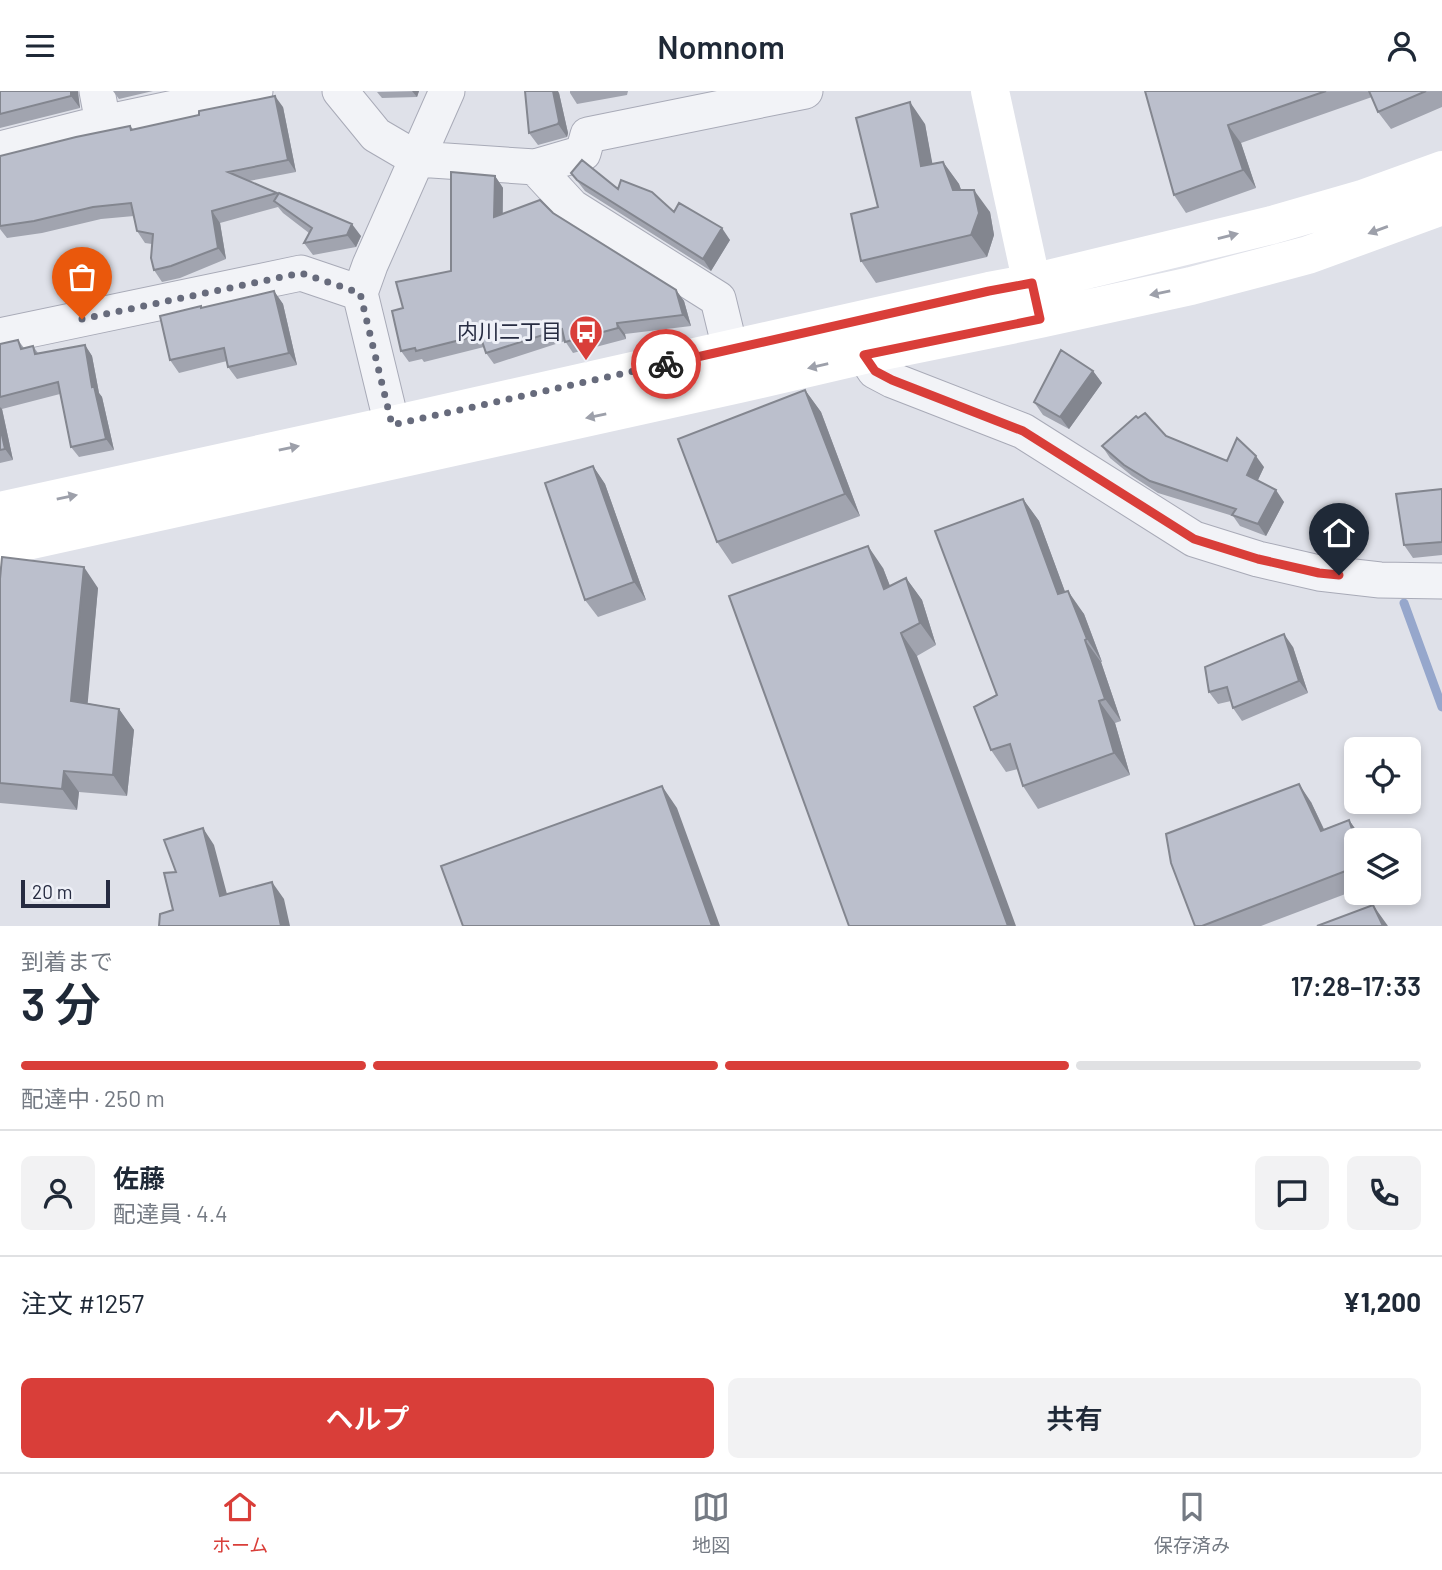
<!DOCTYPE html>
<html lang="ja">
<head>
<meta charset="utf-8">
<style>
  :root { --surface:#fff; --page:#f2f2f3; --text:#1f2937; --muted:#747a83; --line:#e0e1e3; --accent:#d93e39 }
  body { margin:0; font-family:Barlow,"Noto Sans JP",sans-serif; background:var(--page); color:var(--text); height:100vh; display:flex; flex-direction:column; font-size:26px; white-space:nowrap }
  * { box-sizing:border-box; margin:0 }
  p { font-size:23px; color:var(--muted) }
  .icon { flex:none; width:38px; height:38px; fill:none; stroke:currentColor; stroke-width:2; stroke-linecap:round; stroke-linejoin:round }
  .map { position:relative; height:835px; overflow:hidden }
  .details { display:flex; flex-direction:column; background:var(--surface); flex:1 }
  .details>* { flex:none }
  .tools { position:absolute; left:1344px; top:646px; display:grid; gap:14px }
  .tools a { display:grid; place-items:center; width:77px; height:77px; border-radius:10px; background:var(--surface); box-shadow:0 4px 10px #0003; font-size:35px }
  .scale { position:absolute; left:21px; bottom:18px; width:89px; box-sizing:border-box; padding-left:7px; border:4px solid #262b41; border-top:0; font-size:19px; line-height:24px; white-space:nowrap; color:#262b41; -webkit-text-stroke:5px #eef0f7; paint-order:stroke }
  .pin { position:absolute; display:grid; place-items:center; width:60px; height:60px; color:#fff; margin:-72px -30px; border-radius:50% 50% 50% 0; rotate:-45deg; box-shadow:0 0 7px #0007 }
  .pin .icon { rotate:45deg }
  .courier { position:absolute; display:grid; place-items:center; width:70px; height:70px; margin:-35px; border:5px solid #d93e39; border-radius:50%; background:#fff; color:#222; box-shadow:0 2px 9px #0007 }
  .overview em { font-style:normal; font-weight:600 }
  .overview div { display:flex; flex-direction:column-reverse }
  .overview { display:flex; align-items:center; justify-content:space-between; height:119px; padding:0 21px }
  h1 { font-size:46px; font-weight:600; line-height:52px }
  .bar { display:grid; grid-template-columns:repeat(4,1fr); gap:10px 7px; align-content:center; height:84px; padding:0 21px }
  .bar i { height:9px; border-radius:5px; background:var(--line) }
  .bar .selected { background:var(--accent) }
  .bar p { grid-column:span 4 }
  .line { display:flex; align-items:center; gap:18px; padding:0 21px; border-top:2px solid var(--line) }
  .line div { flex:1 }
  .round { display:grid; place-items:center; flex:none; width:74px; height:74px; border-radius:10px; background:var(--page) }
  .button { display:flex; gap:14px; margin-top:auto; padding:14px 21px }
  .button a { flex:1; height:80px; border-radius:10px; background:var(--accent); color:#fff; font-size:28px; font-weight:600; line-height:80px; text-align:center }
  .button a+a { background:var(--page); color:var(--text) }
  header { display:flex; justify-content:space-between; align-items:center; height:91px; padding:0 21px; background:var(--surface); font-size:32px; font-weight:600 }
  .tab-bar { display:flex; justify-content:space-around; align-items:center; height:98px; border-top:2px solid var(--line); background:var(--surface); font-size:19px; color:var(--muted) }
  .tab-bar a { display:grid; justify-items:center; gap:4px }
  .tab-bar .selected { color:var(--accent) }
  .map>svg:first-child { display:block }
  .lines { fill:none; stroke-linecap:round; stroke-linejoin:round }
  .stream { stroke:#96a7cc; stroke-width:9 }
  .street-casing { stroke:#a8aab7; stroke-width:37 }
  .street { stroke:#f2f3f7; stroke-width:35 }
  .secondary { stroke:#fff; stroke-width:38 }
  .wall { fill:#a1a4af }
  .shaded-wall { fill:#83868f }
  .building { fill:#bbbfcc; stroke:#83868f; stroke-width:2 }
  .oneway { fill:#9da0aa }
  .done { stroke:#676b7c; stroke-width:7; stroke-dasharray:0 12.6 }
  .route { stroke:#d93e39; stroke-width:9 }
  .labels { text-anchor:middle; stroke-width:6; stroke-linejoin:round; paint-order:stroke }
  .poi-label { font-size:21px; fill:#262b41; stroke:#eef0f7; text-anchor:end }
</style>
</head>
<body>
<header><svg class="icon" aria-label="menu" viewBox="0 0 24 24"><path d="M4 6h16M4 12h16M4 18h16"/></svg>Nomnom<svg class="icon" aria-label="person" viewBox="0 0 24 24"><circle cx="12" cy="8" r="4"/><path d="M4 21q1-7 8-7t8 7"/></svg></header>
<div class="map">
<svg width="1442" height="835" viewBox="0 0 1442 835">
  <rect width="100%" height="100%" fill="#dfe1e9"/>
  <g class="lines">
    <!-- stream -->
    <path class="stream" d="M1404,512l38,104"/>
    <!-- street casing -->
    <g class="street-casing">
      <path id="street" d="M97,0l6,32
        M340,0l36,44 41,24 118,8 48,-14 5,-18 217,-44
        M0,58l103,-26 152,-32
        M535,76l37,40 146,92 19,78
        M0,245l301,-63 59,20
        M864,264l11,16 17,9 131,51 171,108 64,20 61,14 61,7 62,1
        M399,363l-39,-161 10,-28 77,-174"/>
    </g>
    <!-- street -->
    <use href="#street" class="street"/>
    <!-- secondary -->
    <path class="secondary" d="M990,0l47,216
      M0,420l392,-86 597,-134 43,-8 240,-58 90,-26 80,-29
      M0,456l739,-163 125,-29 176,-36 151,-33 117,-31 134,-49"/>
  </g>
  <!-- wall -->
  <path class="wall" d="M0,0l77,3 3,14 -80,20z
    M113,0h40l-34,8z
    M419,0l-2,6 -35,1 -5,-6z
    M570,0h58l-1,4 -50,9 -7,-11z
    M1145,0h297v16l-51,22 -13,-17 -6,-15 -131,46 15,45 -70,25 -12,-18z
    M559,2l9,40 -1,4 -29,8 -9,-12z
    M283,16l13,65 -47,9 28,12 84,43 -5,11 -43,8 -9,-12 5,-10 -26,-20 -5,-6 -58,16 6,36 -46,19 -18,4 -8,-12 -2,-26 -7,-1 -8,-12 -3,-15 -33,3 -59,14 -35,5 -7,-9v-73l130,-30 3,3z
    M925,33l7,40 11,-2 16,22 2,6 29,22 4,23 -7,22 -111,26 -15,-22 17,-54z
    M571,82l47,16 56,23 56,28 -19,31 -126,-80z
    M495,85l8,12v26l50,-1 123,77 8,11 7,25 -66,8 1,5 -53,14 -8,-12 -71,23 -8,-11 -2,-6 -60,15 -2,-3 -13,3 -8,-11 2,-43 48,-37z
    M274,200l9,13 14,61 -60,14 -9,-12 -1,-6 -48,12 -9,-13 31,-54 1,2z
    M18,249l6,8 9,-2 5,7 47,-8 7,11 7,37 3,4 12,53 -35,7 -8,-10 -11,-53 -58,15 11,51 -13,3v-119z
    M1093,280l9,12 -33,46 -26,-14 -9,-13z
    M805,299l16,22 39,104 -128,48 -15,-22z
    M1166,345l61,25 37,6 -6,13 26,22 -18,34 -26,-10 -7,-10 -75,-23 -26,-17 -22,-18 -8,-12z
    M593,375l12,18 41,116 -48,17 -13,-17z
    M1442,398v66l-29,3 -9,-13z
    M1023,408l16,22 26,71 19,22 18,48h-1l20,59 -6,2 15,52 -92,34 -15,-23 -5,-17 -12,3 -15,-22z
    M883,477l7,18 16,-8 16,22 14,45 -19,11 -68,270z
    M0,488l98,9 -11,115 32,6 15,21 -7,66 -48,-4 -2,18 -77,-7z
    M1293,556l15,46 -66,28 -9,-13 -2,-7 -13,3 -9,-12z
    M1311,711l13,27 25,-9 12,17 1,3h-6v50l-95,36h-66z"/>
  <!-- shaded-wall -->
  <path class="shaded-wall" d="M71,0h7l2,17 -9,-12z
    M412,0h7l-2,6z
    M553,0h5l1,2 9,40 -1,4 -9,-13z
    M275,5l8,11 13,65 -8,-12z
    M910,11l15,22 12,64 -16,-22z
    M1228,34l13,18 15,45 -13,-18z
    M943,71l16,22 10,28 -16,-22z
    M495,85l8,12 -1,40 -8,-11z
    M974,99l16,22 4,23 -7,22 -16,-22z
    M212,120l8,12 6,36 -8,-11z
    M352,133l9,12 -5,11 -9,-12z
    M722,137l8,12 -19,31 -8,-12z
    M676,199l8,11 7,25 -8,-11z
    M274,200l9,13 14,61 -8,-12z
    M617,232l8,11 1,5 -8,-11z
    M85,254l7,11 7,37 3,4 12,53 -8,-11 -14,-52z
    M1093,280l9,12 -33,46 -9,-12z
    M805,299l16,22 39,104 -15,-22z
    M0,316l2,2 11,51 -8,-11 -5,-23z
    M1256,365l8,11 -9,19 -8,-11z
    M593,375l12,18 41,116 -12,-18z
    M1276,399l8,12 -18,34 -8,-12z
    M1023,408l16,22 35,95 -16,-22z
    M868,455l15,22 17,44 -16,-23z
    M84,476l14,21 -12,134 -15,-21z
    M906,487l16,22 14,45 -16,-22z
    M1068,500l16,23 18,48 -15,-23z
    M901,542l16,23 99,270h-8z
    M1284,543l9,13 15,46 -9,-12z
    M1085,549l16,22 20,59 -16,-22z
    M1099,610l16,22 15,52 -16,-22z
    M119,618l15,21 -7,66 -14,-21z
    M64,680l15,21 -2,18 -15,-21z
    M1299,693l12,18 22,47 -12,-18z
    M662,695l15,22 43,118h-8z
    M1349,729l12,17 1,3h-6v2z
    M203,737l11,17 18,68 -12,-17z
    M272,791l12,17 6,27h-9z
    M1373,814l15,21h-5z"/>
  <!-- building -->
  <path class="building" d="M0,0h71v5l-71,18z
    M525,0h28l6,30 -1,3 -29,9z
    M1145,0h181l-98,34 15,45 -69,25z
    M1369,0h57l-48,21z
    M275,5l13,64 -60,12 49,21 -65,18 6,37 -47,18 -17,4 -3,-12 2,-24 -16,-3 -6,-28 -38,4 -59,14 -34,5v-70l76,-19 54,-11 1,4 68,-15v-4z
    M910,11l11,64 22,-4 10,28h21l5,23 -8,22 -110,26 -10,-47 27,-7 -22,-89z
    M582,69l36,29 3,-9 31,12 22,20 5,-9 43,25 -19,31 -126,-79 -6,-7z
    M451,81l44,4 -1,41 46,-17 13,13 123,77 7,25 -66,8 1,5 -53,14 -3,-13 -76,24 -6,-18 -64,16 -1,-3 -14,3 -9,-40 11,-3 -7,-26 55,-11z
    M279,102l73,31 -5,11 -43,8 8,-15 -38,-27z
    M274,200l15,62 -61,14 -4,-19 -54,12 -10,-44 41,-10v2z
    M18,249l3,9 12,-3 2,8 50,-9 7,42 2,-1 12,53 -35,8 -13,-65 -58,15v-53z
    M1061,259l32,21 -33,46 -26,-15z
    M805,299l40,104 -128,48 -39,-103z
    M1145,322l21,23 61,25 10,-23 19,18 -9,19 29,15 -18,34 -26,-9 4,-6 -86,-28 -26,-16 -22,-19 34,-30 2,2z
    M0,335l5,23 -5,1z
    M593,375l41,116 -49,18 -40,-117z
    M1442,398v53l-38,3 -8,-51z
    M1023,408l35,95 10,-3 19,48 -2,1 20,59 -6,2 15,52 -91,33 -13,-42 -19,6 -17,-43 23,-12 -62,-164z
    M868,455l16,43 22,-11 14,45 -19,10 107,293h-159l-120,-330z
    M2,466l82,10 -13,134 48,8 -6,66 -49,-4 -2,18 -62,-6v-204z
    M1284,543l15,47 -66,27 -6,-21 -18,5 -4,-25z
    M1299,693l22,47 28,-11 7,22v25l-154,59h-7l-24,-63 -5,-29z
    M662,695l50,140h-249l-22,-60z
    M203,737l17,68 52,-14 9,44h-122l1,-12 13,-4 -9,-37 12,-1 -12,-32z
    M1373,814l10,21h-66z"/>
  <!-- one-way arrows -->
  <defs><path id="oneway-solid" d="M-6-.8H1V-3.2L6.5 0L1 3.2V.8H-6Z" transform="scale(1.75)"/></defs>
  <g class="oneway">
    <use href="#oneway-solid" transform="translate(1378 139) rotate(160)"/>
    <use href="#oneway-solid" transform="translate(1228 145) rotate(-14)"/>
    <use href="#oneway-solid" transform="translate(1160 202) rotate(168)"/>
    <use href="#oneway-solid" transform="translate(818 275) rotate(167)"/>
    <use href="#oneway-solid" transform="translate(596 325) rotate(168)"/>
    <use href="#oneway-solid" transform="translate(289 357) rotate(-12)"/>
    <use href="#oneway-solid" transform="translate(67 406) rotate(-12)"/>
  </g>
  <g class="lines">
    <!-- done -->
    <path class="done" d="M82,228l219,-46 59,20 32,132 274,-61"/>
    <!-- route -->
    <path class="route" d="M666,273l323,-73 43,-8 8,36 -176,36 11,16 17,9 131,51 171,108 64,20 61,14 20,2"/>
  </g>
  <!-- icons -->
  <defs>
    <g id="bus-pin" transform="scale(1.75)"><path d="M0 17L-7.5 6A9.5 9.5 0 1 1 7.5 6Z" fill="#d93e39" stroke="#eef0f7"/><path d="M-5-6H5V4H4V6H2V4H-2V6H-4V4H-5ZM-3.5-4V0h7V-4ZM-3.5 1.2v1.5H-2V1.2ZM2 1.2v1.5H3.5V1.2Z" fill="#fff"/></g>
  </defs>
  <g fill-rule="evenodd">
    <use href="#bus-pin" x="586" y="241"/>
  </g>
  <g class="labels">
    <!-- poi labels -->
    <g class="poi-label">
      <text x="562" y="248">内川二丁目</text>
    </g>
  </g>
</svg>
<div class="tools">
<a><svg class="icon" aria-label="locate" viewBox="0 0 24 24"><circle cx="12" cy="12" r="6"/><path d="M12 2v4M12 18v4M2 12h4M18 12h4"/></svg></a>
<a><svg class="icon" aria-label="layers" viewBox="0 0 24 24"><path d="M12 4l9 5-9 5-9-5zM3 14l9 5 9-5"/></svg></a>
</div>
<div class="scale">20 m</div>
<div class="pin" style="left:82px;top:228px;background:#ea580c"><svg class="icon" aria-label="bag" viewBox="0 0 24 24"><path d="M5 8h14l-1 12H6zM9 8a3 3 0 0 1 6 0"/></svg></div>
<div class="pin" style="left:1339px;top:484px;background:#1f2937"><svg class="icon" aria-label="home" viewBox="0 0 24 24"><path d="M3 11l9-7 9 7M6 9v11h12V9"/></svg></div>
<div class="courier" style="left:666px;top:273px"><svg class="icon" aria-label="bike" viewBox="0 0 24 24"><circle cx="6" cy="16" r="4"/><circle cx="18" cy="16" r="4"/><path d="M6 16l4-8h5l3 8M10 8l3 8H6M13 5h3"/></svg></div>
</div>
<section class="details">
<div class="overview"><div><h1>3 分</h1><p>到着まで</p></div><em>17:28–17:33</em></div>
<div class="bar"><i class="selected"></i><i class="selected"></i><i class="selected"></i><i></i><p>配達中 · 250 m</p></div>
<div class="line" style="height:126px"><a class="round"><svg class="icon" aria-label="person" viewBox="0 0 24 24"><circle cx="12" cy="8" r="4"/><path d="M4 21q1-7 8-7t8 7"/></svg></a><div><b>佐藤</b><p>配達員 · 4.4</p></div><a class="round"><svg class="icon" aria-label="chat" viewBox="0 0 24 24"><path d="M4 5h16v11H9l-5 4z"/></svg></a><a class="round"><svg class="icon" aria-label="phone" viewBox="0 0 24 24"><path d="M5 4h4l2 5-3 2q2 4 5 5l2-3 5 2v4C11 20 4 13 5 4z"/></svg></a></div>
<div class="line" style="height:91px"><div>注文 #1257</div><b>¥1,200</b></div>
<div class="button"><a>ヘルプ</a><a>共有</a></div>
</section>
<nav class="tab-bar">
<a class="selected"><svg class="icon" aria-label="home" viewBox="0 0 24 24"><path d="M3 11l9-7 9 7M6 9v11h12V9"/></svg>ホーム</a>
<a><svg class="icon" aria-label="map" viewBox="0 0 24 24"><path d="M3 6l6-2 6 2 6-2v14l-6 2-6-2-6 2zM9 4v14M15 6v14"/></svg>地図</a>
<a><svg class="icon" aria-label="saved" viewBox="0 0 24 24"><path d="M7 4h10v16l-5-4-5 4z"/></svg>保存済み</a>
</nav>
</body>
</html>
